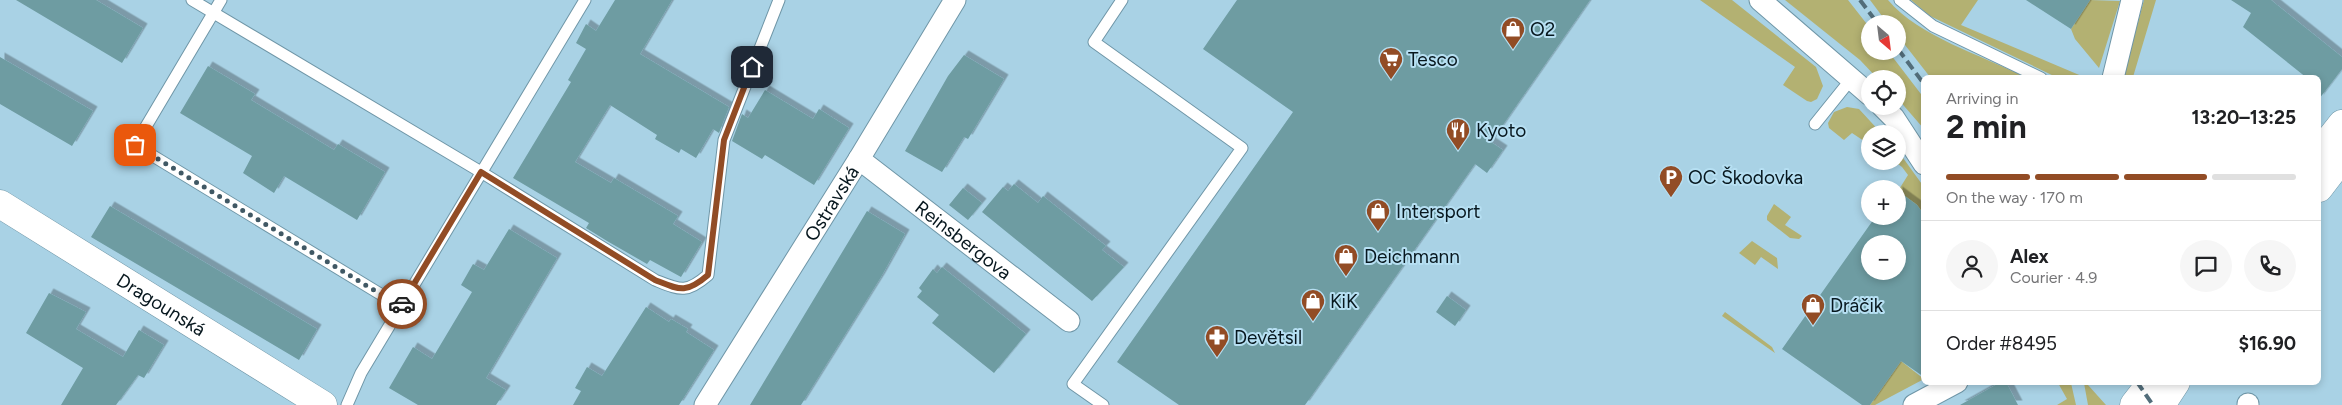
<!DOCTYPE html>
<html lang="en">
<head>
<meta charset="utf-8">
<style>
  :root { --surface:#fff; --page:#f6f6f6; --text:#202124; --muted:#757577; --line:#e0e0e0; --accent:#924c25 }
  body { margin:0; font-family:Figtree,sans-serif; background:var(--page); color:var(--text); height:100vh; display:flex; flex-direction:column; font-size:19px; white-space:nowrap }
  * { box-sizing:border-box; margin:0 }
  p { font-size:16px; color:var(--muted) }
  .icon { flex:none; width:28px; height:28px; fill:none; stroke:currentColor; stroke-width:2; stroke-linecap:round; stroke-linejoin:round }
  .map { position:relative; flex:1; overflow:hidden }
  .details { position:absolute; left:1921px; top:75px; width:400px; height:310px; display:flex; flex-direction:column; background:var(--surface); border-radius:8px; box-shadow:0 2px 8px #0003 }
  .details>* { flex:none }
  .needle { width:32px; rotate:152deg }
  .controls { position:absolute; left:1861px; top:15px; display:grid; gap:10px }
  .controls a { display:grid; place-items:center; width:45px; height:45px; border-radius:50%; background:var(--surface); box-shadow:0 2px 8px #0003; font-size:25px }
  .pin { position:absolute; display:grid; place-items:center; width:42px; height:42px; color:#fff; margin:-21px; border-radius:10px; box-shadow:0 2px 8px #0006 }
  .courier { position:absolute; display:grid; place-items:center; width:50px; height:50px; margin:-25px; border:4px solid #924c25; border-radius:50%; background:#fff; color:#222; box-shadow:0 1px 6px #0007 }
  .headline em { font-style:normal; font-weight:700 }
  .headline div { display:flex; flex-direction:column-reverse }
  .headline { display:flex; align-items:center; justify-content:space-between; height:85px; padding:0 25px }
  h1 { font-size:32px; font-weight:700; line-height:38px }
  .bar { display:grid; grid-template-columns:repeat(4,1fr); gap:8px 5px; align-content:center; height:60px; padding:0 25px }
  .bar i { height:6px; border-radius:4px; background:var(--line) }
  .bar .on { background:var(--accent) }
  .bar p { grid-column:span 4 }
  .line { display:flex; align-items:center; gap:12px; padding:0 25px; border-top:1px solid var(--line) }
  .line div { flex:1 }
  .round { display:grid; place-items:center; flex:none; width:52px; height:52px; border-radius:26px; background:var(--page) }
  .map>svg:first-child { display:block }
  .green { fill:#b3b172 }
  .building { fill:#6e9ca2; fill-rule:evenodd; filter:url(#shadow) }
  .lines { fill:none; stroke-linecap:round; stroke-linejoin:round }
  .service-casing { stroke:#6f96a7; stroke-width:13 }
  .minor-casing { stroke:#6f96a7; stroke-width:23 }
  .tertiary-casing { stroke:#6f96a7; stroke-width:29 }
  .primary-casing { stroke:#6f96a7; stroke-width:29 }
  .service { stroke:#fff; stroke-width:11 }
  .minor { stroke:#fff; stroke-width:21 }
  .tertiary { stroke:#fff; stroke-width:28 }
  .primary { stroke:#fff; stroke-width:28 }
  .rail { stroke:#526d7a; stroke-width:4; stroke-dasharray:10 5; stroke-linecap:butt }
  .done { stroke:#405864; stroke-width:5; stroke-dasharray:0 9 }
  .route { stroke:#924c25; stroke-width:6 }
  .labels { text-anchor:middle; stroke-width:4; stroke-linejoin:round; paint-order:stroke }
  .poi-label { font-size:19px; fill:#07171e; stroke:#b6dff2; text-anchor:start }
  .street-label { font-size:19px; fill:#07171e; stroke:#b6dff2 }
</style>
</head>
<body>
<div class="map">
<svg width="2342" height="405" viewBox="0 0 2342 405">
  <defs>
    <filter id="shadow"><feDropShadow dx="4.5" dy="-4.5" stdDeviation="0" flood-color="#0004"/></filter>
  </defs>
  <rect width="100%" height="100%" fill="#a9d2e5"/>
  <!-- green -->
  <path class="green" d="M1700,0h32l84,67 7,19 -6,13 -6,3 -4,-1 -24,-16 12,-18z
    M1785,0h63l22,28v23h18l36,47v31l-26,-30v-20h-20l-18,-19z
    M1870,0h18c31,37 94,55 137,77h-95l-32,-41v-12h-10z
    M1911,0h67l-17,25 123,52h-28l-126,-61z
    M2090,0l30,1 -21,67 -24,-29 -4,-10z
    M2144,0h12l-23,77 -10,1z
    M1847,107l12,2 23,25h-12v11l-18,-12 -8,7 -15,-12 -1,-5 6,-11z
    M1898,151l26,36v28l-7,-10 -19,-14 10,-16 -6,-8 -8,-6h4z
    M1774,204l17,13 -6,8 17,11 -3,3 -9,-1 -23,-18v-4z
    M1752,241l25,17 1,11 -17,-12 -6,8 -16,-12z
    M1725,312l47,35 3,6 -53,-37z
    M1901,361l23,18 -49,26h-5z
    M2058,383h13l5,22h-19l10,-6z
    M2084,383h9l-5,2 18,20h-18z"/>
  <!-- building -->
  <path class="building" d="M16,0h80l47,28 -21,35z
    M615,0h57l-32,54 89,53 -10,26 -6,-4 -17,29 -15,-9 -2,4 -24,-14 2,-4 -47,-30 -35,57 36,21 3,-5 64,38 -5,8 29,18 -21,35 -31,-17 -3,4 -40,-23 -21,-13 3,-5 -76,-45 58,-96 -3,-2 18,-31 -10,-6 10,-19 10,7z
    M1237,0h353l-99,142 12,8 -16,23 -12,-9 -170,241h-126l-62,-43 176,-250 -90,-63z
    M2026,0h64l-19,29z
    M2231,0h40l71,57v12l-23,30v-21h-12l-64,-51 8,-14z
    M964,55l40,24 -36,60 -4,-2 -22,35 -37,-21 43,-75z
    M0,57l93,54 -21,35 -72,-42z
    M208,66l47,28 -4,6 83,50 4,-6 47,28 -28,48 -73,-44 -10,17 -31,-20 9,-17 -72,-43z
    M765,90l48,29 6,-10 30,19 -35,57 -49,-30 -3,4 -30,-18 10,-27 6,4z
    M1014,184l24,19 5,-7 63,50 -4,4 22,17 -32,34 -110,-89 21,-25 5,4z
    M963,188l19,15 -14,17 -19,-15z
    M1898,191l19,14 7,10v162l-23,-16 -31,44h-8l-80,-56 94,-133h22zM1870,244h28v27h-28z
    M110,206l207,123 -18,31 -208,-123z
    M867,211l38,23 -24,43 -80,128h-51z
    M509,229l48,29 -71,120 20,12 -10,15h-78l-29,-17 24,-41 19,12 40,-67 -11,-7 12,-21 11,6z
    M942,267l84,67 -32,39 -62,-50 7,-8 -22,-18 5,-6 -3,-3 14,-19 4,4z
    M49,293l37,19 -10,17 47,28 16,-27 25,15 -20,33 -6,-3 -22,30h-55l22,-37 -57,-35z
    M1447,296l19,14 -11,16 -19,-14z
    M646,307l23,15 2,-3 17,10 -2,3 28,18 -35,55h-106l8,-14 -6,-3 12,-21 15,9z
    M2001,382h5l12,23h-58z"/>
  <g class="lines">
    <!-- service casing -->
    <g class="service-casing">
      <path id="service" d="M192,0l289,172 174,108c25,10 31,14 53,-5l16,-135 55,-140
        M221,0l-86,145 265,161
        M1900,0l33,26 108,52
        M1815,124l37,-46
        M347,405l14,-32 224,-373
        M1103,405l-30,-21 169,-236 -148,-106 28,-42"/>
    </g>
    <!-- minor casing -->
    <g class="minor-casing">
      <g id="minor">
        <path d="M1760,0l110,95"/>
        <path d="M2113,78l19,-78"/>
        <path d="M1882,106l12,12 30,46"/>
        <path id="s1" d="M859,159l210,162"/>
        <path d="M2248,404v1"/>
        <path id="s2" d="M705,405l154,-246 96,-159"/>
        <path d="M1914,405l43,-23"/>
      </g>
    </g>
    <!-- tertiary casing -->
    <g class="tertiary-casing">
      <g id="tertiary">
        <path id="s3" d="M0,204l323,201"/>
      </g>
    </g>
    <!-- primary casing -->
    <g class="primary-casing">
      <path id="primary" d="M2319,153l23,-29
        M2319,188l23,-30
        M2134,405l18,-23
        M2161,405l15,-23"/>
    </g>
    <!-- service -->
    <use href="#service" class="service"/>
    <!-- minor -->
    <use href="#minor" class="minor"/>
    <!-- tertiary -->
    <use href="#tertiary" class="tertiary"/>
    <!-- primary -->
    <use href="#primary" class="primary"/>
    <!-- rail -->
    <path class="rail" d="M1860,0l18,24
      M1898,49l26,35
      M2137,382l16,23"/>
  </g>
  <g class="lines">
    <!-- done -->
    <path class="done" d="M135,145l265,161 2,-2"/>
    <!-- route -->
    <path class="route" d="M402,304l79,-132 174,108c25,10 31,14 53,-5l16,-135 28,-73"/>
  </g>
  <!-- icons -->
  <defs>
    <g id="shop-pin" transform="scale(1.25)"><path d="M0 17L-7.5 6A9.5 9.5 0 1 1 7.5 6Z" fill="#924c25" stroke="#b6dff2"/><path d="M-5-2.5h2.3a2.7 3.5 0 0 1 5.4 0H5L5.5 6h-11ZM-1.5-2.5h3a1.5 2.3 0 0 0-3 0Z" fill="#fff"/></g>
    <g id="supermarket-pin" transform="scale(1.25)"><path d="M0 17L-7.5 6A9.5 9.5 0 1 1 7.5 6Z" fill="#924c25" stroke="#b6dff2"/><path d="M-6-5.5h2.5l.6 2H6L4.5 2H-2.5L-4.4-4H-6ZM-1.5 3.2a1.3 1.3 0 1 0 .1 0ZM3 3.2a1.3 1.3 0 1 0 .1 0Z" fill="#fff"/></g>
    <g id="restaurant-pin" transform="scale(1.25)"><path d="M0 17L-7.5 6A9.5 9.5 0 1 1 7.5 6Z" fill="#924c25" stroke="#b6dff2"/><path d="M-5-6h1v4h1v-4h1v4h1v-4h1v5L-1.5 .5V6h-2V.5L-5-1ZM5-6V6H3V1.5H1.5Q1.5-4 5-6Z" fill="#fff"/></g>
    <g id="parking-pin" transform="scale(1.25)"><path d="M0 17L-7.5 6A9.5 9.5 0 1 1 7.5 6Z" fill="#924c25" stroke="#b6dff2"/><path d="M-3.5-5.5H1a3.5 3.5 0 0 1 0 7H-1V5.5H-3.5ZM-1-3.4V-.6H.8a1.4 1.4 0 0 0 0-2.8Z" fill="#fff"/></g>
    <g id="pharmacy-pin" transform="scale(1.25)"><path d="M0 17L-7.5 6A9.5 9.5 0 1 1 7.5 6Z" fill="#924c25" stroke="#b6dff2"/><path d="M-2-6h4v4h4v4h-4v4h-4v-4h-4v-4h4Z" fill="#fff"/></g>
  </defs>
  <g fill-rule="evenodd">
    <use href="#shop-pin" x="1513" y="29"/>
    <use href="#supermarket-pin" x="1391" y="59"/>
    <use href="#restaurant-pin" x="1458" y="130"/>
    <use href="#parking-pin" x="1671" y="177"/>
    <use href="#shop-pin" x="1378" y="211"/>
    <use href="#shop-pin" x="1346" y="256"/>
    <use href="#shop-pin" x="1313" y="301"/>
    <use href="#shop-pin" x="1813" y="305"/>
    <use href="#pharmacy-pin" x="1217" y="337"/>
  </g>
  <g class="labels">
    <!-- poi labels -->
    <g class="poi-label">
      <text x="1530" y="36">O2</text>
      <text x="1408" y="66">Tesco</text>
      <text x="1476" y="137">Kyoto</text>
      <text x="1688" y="184">OC Škodovka</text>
      <text x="1396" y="218">Intersport</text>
      <text x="1364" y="263">Deichmann</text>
      <text x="1330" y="308">KiK</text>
      <text x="1830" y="312">Dráčik</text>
      <text x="1234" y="344">Devětsil</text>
    </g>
    <!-- street labels -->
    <g class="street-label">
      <text dy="7" stroke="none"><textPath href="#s2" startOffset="238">Ostravská</textPath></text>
      <text dy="7" stroke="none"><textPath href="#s1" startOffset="132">Reinsbergova</textPath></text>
      <text dy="7" stroke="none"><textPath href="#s3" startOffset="190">Dragounská</textPath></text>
    </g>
  </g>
</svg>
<div class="controls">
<a><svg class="needle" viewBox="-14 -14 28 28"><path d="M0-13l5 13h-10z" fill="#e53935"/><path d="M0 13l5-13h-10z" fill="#757577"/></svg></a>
<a><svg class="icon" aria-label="locate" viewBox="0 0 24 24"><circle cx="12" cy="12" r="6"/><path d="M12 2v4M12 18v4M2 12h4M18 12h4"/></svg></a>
<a><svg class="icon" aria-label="layers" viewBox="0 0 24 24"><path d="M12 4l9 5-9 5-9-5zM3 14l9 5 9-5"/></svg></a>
<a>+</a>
<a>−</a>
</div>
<div class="pin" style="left:135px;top:145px;background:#ea580c"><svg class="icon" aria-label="bag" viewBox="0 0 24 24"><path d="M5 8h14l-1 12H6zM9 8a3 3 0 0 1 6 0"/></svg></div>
<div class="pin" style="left:752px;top:67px;background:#1f2937"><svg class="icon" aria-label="home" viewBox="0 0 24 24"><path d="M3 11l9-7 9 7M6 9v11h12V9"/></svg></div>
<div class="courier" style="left:402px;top:304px"><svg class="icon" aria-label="car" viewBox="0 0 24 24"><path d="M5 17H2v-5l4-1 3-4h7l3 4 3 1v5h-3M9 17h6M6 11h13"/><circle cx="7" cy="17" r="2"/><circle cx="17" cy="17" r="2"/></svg></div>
<section class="details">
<div class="headline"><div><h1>2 min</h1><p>Arriving in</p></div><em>13:20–13:25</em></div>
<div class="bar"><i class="on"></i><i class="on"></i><i class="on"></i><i></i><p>On the way · 170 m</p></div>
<div class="line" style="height:90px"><a class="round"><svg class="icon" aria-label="person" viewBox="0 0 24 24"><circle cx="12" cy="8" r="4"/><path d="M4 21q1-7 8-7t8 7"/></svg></a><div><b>Alex</b><p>Courier · 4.9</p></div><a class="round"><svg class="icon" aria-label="chat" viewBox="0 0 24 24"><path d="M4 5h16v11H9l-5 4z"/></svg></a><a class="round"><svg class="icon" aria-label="phone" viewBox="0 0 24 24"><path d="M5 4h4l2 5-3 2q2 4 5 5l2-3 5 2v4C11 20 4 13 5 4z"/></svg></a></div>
<div class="line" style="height:65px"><div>Order #8495</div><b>$16.90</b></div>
</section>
</div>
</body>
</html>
